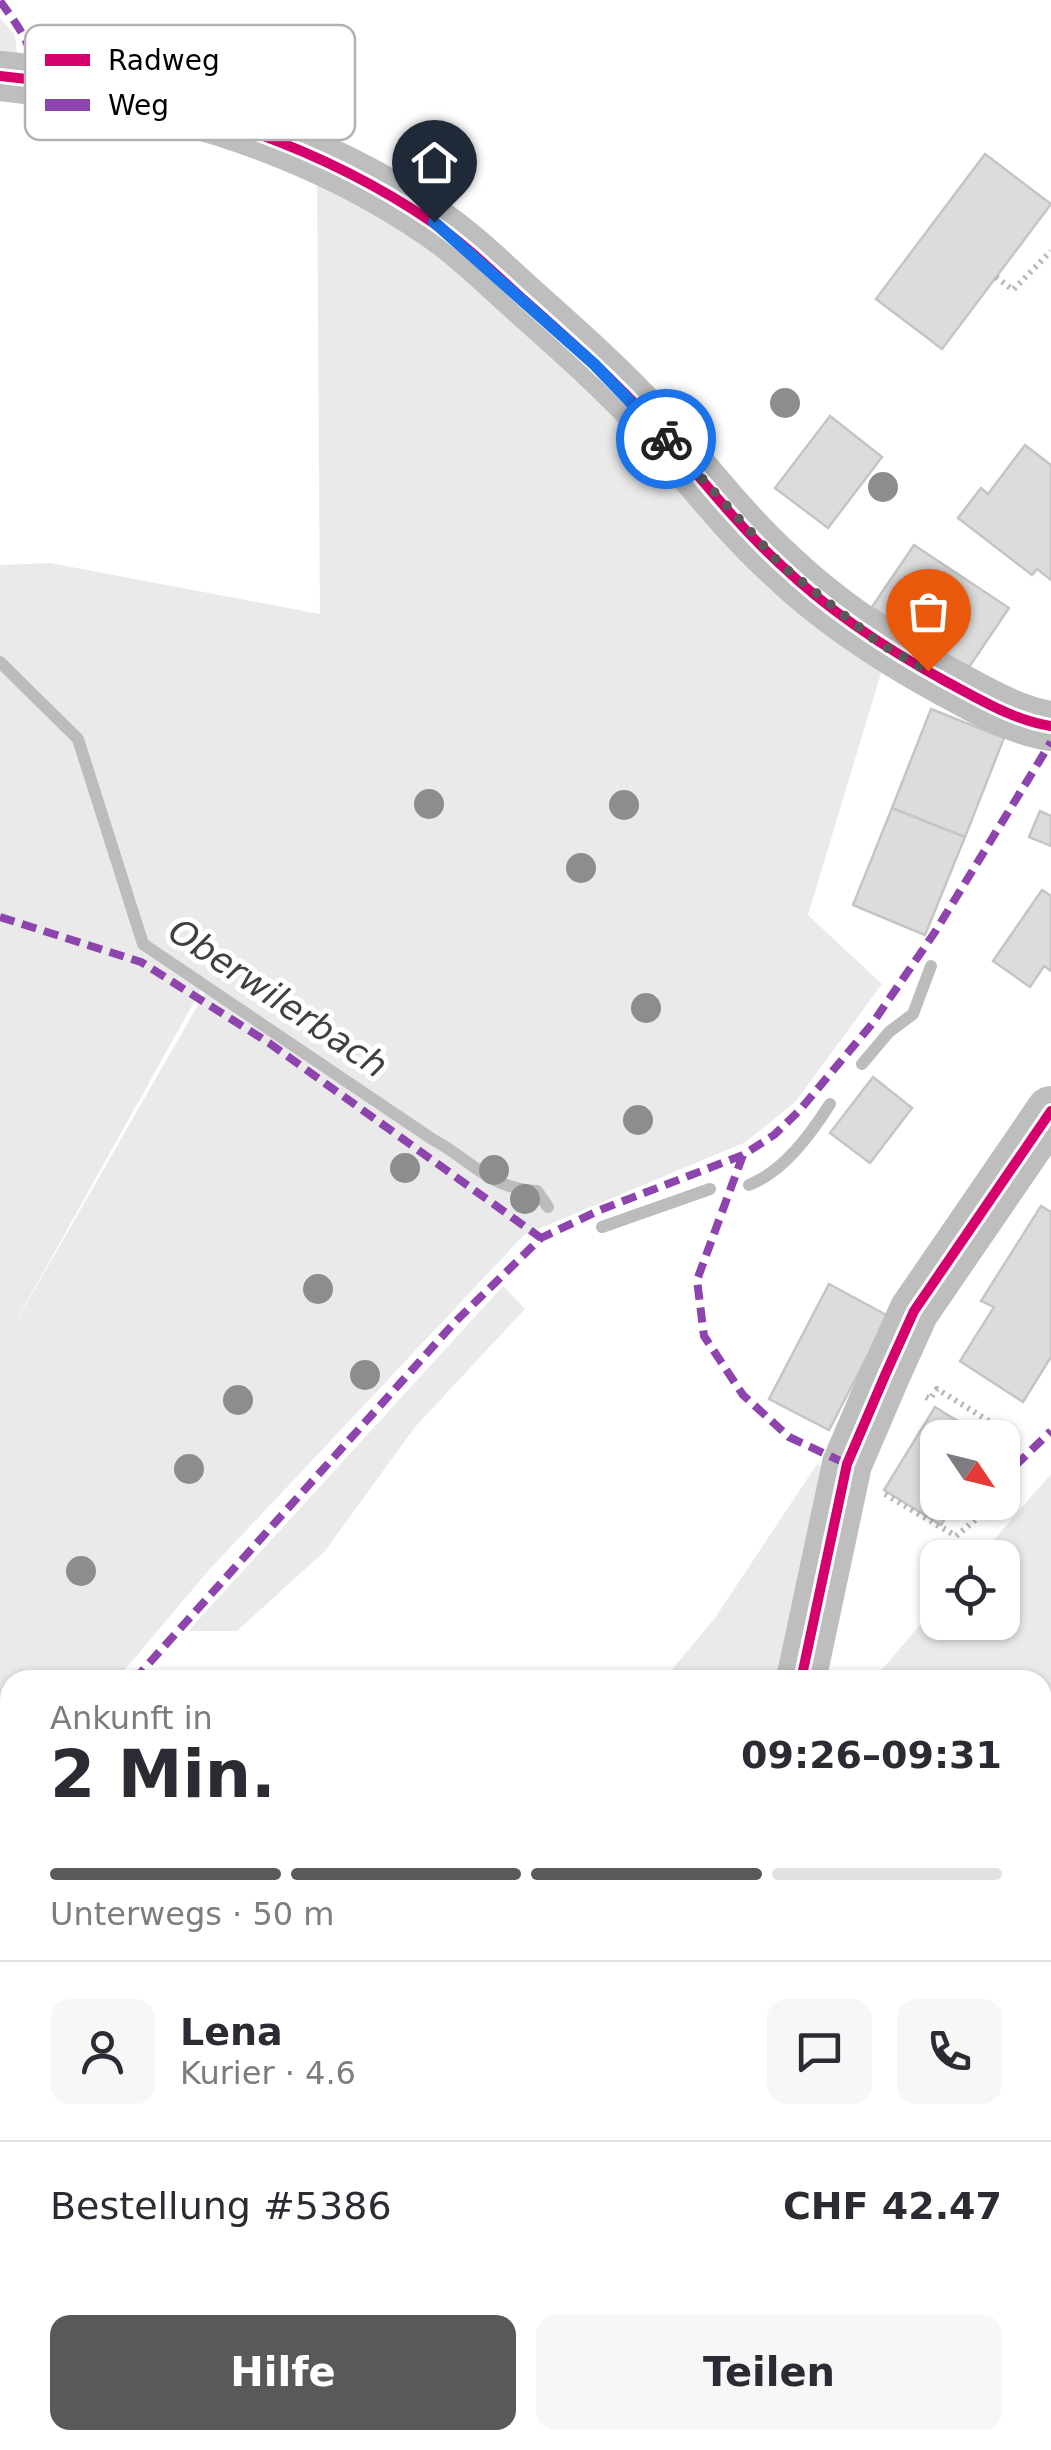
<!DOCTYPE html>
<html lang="de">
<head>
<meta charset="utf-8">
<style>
  :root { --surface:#fff; --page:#f7f7f7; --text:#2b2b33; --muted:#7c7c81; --line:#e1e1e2; --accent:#595959 }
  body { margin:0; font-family:"DejaVu Sans",sans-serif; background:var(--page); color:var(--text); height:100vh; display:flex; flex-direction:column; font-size:38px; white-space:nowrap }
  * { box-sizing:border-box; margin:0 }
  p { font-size:32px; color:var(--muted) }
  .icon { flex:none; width:55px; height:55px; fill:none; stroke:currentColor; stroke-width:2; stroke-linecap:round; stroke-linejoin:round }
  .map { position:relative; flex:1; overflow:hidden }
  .sheet { position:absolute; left:0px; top:1670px; width:1052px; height:780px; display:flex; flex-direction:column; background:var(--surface); border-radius:30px 30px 0 0; box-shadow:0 2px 8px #0004 }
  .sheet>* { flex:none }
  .needle { width:65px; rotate:125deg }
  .tools { position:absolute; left:920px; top:1420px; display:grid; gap:20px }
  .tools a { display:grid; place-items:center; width:100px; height:100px; border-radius:20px; background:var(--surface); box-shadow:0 2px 8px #0004; font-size:50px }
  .pin { position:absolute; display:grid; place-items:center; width:85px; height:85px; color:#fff; margin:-102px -42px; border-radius:50% 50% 50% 0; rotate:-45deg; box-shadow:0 0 10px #0007 }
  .pin .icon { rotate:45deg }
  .courier { position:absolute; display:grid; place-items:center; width:100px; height:100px; margin:-50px; border:8px solid #1a73e8; border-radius:50%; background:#fff; color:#222; box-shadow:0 2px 12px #0007 }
  .headline em { font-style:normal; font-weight:600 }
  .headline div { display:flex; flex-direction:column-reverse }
  .headline { display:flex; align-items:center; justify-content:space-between; height:170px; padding:0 50px }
  h1 { font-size:65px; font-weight:600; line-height:75px }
  .bar { display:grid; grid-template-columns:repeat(4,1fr); gap:15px 10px; align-content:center; height:120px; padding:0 50px }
  .bar i { height:12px; border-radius:8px; background:var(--line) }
  .bar .current { background:var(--accent) }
  .bar p { grid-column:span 4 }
  .line { display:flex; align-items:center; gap:25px; padding:0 50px; border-top:2px solid var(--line) }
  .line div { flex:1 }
  .round { display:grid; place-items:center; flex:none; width:105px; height:105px; border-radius:20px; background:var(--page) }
  .primary-button { display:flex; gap:20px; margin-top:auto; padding:20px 50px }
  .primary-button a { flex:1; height:115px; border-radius:20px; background:var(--accent); color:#fff; font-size:40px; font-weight:600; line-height:115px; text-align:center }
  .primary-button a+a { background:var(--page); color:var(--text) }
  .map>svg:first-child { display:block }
  .green { fill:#eaeaea; fill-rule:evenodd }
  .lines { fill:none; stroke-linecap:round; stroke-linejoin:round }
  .stream { stroke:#bcbcbc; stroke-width:12 }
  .building { fill:#dcdcdc; stroke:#c5c5c5; stroke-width:2.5 }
  .path { stroke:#b8b8b8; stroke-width:6; stroke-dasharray:2.5 5; stroke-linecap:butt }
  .tertiary { stroke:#bebebe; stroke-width:50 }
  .quiet { stroke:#8e44ad; stroke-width:8; stroke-dasharray:15 8; stroke-linecap:butt }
  .cycleway-casing { stroke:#fff; stroke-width:16 }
  .cycleway { stroke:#d6006c; stroke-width:10 }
  .tree { fill:#8d8d8d }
  .done { stroke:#595959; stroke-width:10; stroke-dasharray:0 18 }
  .route { stroke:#1a73e8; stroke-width:12 }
  .labels { text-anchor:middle; stroke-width:10; stroke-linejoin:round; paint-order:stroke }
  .water-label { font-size:35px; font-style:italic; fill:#404040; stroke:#fff }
  .key { fill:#fff; stroke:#b2b2b2; stroke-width:2.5 }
  .key-label { font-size:28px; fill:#000 }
</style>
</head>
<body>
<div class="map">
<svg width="1051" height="2450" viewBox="0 0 1051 2450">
  <rect width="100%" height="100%" fill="#fff"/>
  <!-- green -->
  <path class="green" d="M0,18l15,17 3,29 -18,-1z
    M317,177l108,59 457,434 -74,245 74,69 -86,117 -50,41 -222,93 -315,335 -93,110h-106v126l-10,11v-1252l50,-2 270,51zM205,984l2,5 -203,354 200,-359z
    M503,1286l22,23 -110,118 -90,124 -88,80h-49z
    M817,1464l15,7 -43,209h-126l52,-62z
    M1051,1474v283l-8,8 -1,-85h-169l64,-75 1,17h64v-64l-23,-1z
    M1051,2042v244l-8,8 -1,-244z
    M174,2440h294l-2,10h-295z
    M470,2440h119l2,10h-122z"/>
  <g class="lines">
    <!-- stream -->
    <path class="stream" d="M0,662l78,77 65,205 289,195c41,22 56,49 105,52l11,16
      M862,1064l27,-32 24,-18 18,-48
      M749,1185c35,-14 61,-50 81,-81
      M602,1227l108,-38"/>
  </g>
  <!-- building -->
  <path class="building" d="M985,154l66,50 -109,145 -66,-50z
    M830,416l52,41 -54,71 -53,-40z
    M1025,445l26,20v115l-14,-11 -5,6 -74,-57 23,-30 7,6z
    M914,545l95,63 -42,62 -95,-63z
    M931,709l73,29 -39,99 -73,-29z
    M892,808l73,29 -40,98 -72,-30z
    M1040,811l11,5v30l-22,-9z
    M1042,890l9,6v75l-7,-5 -14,21 -37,-26z
    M873,1077l39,31 -42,55 -40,-30z
    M1041,1206l10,6v145l-28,45 -63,-41 34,-54 -13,-6z
    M829,1284l59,32 -59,114 -60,-31z
    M935,1407l50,31h-47v64h17l-14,23 -57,-35z"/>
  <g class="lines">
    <!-- path -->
    <path class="path" d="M996,277l17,13 38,-39
      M926,1397l4,2 7,-10 73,45
      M885,1494l71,42 41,-34
      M1002,1495l13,-29"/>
    <!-- tertiary -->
    <path class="tertiary" d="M0,76c150,15 306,60 432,146 33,22 62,51 92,78 45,40 90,80 131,125 41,47 80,98 126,140 49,47 107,85 166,117 32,17 68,39 104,44
      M801,1680l46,-216 39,-91 28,-62 137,-200
      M815,2440l1,10"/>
    <!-- quiet -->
    <path class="quiet" d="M0,1c19,26 34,46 36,78
      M0,917l141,45 128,81 272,195
      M743,1155l-46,125 7,56 39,59 46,42 58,27
      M1015,1466l36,-35
      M134,1680l321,-358 86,-84 59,-28 143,-55 31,-20 25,-24 73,-87 63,-92 116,-190
      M0,1833l10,-12
      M0,2063l10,8"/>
    <!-- cycleway casing -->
    <g class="cycleway-casing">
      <path id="cycleway" d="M0,76c150,15 306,60 432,146 33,22 62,51 92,78 45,40 90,80 131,125 41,47 80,98 126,140 49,47 107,85 166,117 32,17 68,39 104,44
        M801,1680l46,-216 39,-91 28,-62 137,-200"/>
    </g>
    <!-- cycleway -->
    <use href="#cycleway" class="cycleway"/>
  </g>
  <!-- trees -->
  <g class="tree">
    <circle cx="785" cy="403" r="15"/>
    <circle cx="883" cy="487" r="15"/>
    <circle cx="429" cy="804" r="15"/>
    <circle cx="624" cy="805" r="15"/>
    <circle cx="581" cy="868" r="15"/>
    <circle cx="646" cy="1008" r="15"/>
    <circle cx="638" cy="1120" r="15"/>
    <circle cx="405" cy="1168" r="15"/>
    <circle cx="494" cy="1170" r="15"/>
    <circle cx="525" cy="1199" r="15"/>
    <circle cx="318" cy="1289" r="15"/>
    <circle cx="365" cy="1375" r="15"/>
    <circle cx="238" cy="1400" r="15"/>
    <circle cx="189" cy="1469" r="15"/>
    <circle cx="81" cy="1571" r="15"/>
  </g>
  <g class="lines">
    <!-- done -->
    <path class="done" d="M666,439l115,126 98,78 49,28"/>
    <!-- route -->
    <path class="route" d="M434,222l160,142 72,75"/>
  </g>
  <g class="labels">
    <!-- water labels -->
    <g class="water-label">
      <text transform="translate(278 998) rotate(34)" y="12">Oberwilerbach</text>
    </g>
  </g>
  <!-- legend -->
  <rect x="25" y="25" width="330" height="115" rx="15" class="key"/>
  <rect x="45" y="54" width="45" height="12" fill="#d6006c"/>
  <rect x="45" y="99" width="45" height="12" fill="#8e44ad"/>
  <g class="key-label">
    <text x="108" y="70">Radweg</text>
    <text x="108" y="115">Weg</text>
  </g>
</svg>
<div class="tools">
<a><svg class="needle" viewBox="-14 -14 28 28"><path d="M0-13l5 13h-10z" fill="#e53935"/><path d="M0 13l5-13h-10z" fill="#7c7c81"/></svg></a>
<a><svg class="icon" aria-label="locate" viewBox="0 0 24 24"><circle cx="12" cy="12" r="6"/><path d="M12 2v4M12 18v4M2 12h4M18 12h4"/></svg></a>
</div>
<div class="pin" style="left:928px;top:671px;background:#ea580c"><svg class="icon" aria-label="bag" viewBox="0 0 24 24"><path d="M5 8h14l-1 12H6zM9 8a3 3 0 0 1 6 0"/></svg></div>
<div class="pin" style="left:434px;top:222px;background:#1f2937"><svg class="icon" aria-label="home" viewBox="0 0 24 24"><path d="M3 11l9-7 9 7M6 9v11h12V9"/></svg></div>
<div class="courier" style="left:666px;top:439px"><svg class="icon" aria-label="bike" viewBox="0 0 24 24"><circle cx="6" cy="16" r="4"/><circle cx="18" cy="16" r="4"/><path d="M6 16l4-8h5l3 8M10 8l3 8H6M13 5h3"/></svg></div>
<section class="sheet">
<div class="headline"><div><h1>2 Min.</h1><p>Ankunft in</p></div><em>09:26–09:31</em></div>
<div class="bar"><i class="current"></i><i class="current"></i><i class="current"></i><i></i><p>Unterwegs · 50 m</p></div>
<div class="line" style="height:180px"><a class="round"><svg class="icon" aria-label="person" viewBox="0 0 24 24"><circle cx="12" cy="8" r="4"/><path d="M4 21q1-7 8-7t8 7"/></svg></a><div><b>Lena</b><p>Kurier · 4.6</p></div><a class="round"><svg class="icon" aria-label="chat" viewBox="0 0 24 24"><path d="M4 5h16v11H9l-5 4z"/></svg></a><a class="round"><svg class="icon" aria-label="phone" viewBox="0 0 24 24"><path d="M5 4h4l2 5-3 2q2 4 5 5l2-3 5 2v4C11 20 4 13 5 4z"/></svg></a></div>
<div class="line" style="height:130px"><div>Bestellung #5386</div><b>CHF 42.47</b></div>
<div class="primary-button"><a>Hilfe</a><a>Teilen</a></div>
</section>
</div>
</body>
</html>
